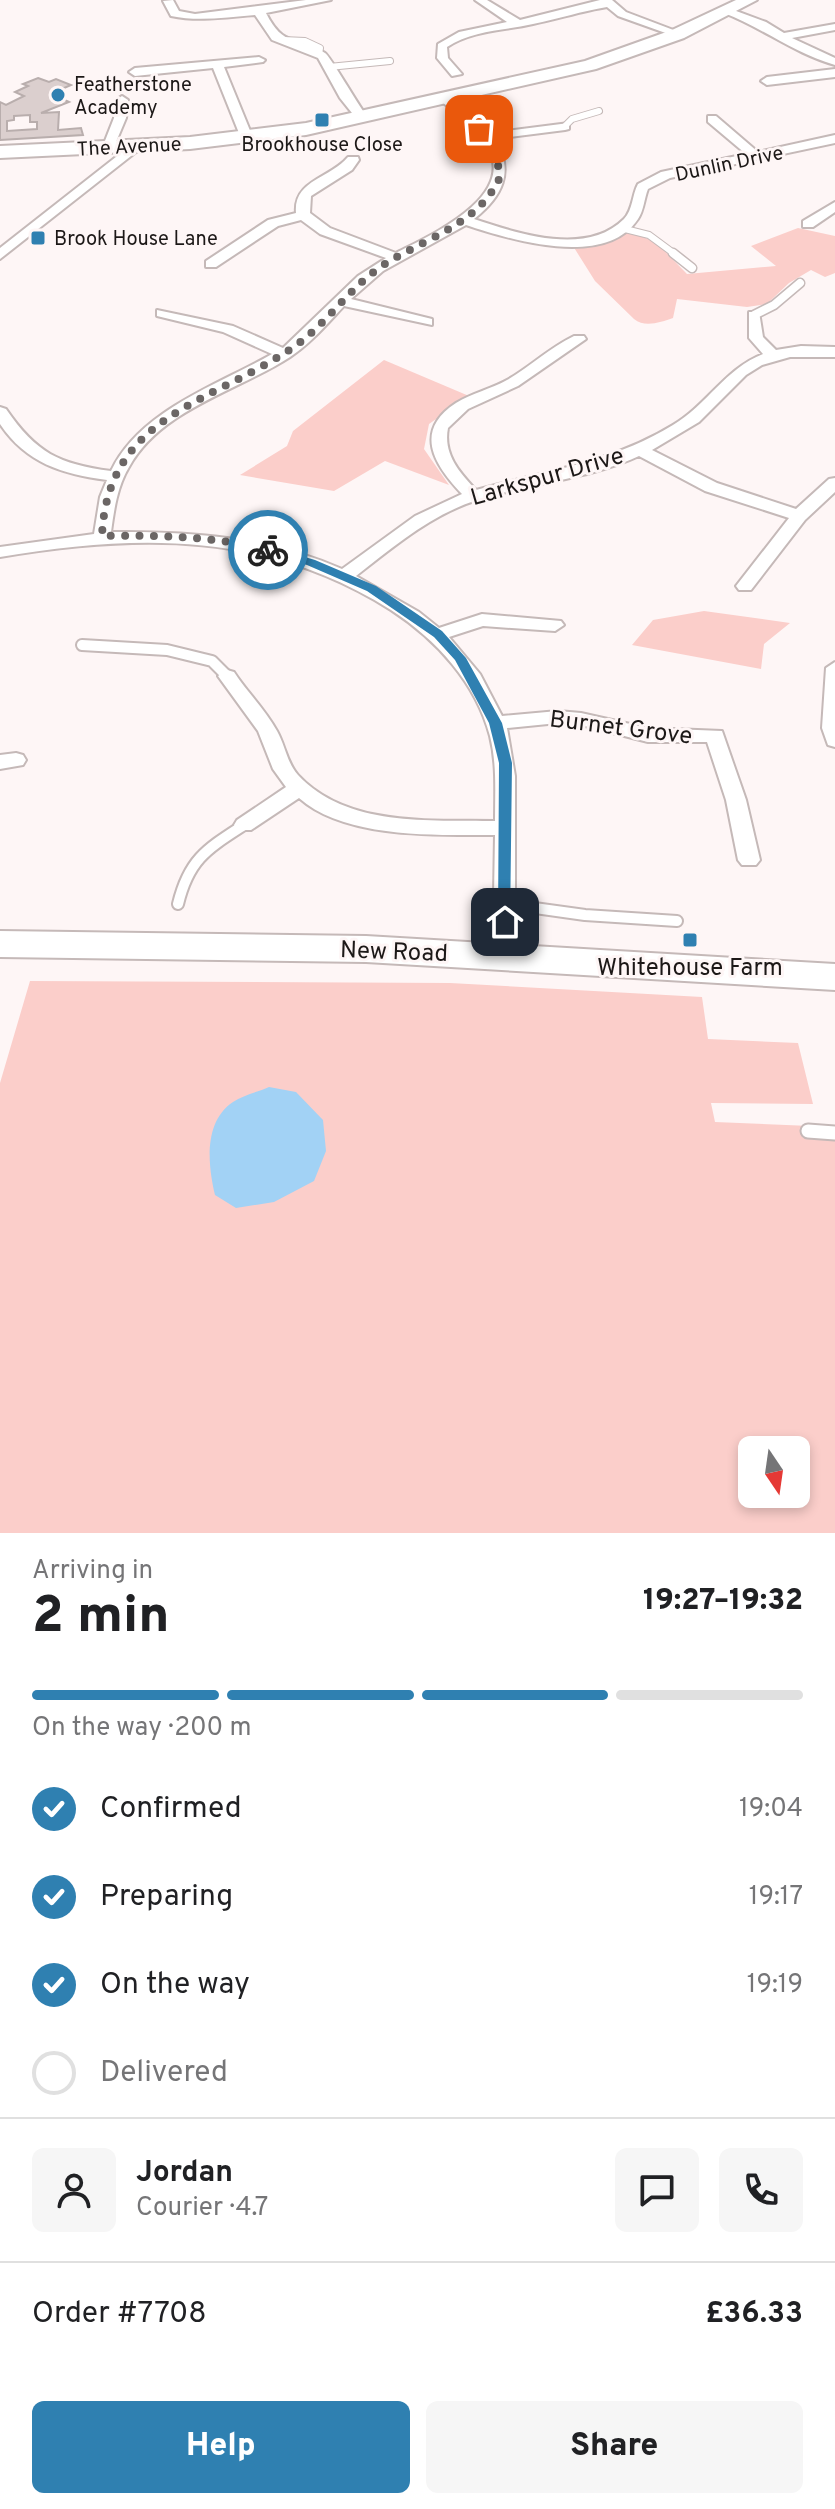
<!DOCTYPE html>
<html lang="en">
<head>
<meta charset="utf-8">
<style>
  :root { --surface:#fff; --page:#f6f6f6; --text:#202124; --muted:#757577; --line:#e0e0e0; --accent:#2f80b1 }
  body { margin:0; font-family:Overpass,sans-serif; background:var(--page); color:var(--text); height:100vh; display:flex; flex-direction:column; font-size:30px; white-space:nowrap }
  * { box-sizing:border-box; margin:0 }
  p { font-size:26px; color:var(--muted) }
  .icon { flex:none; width:44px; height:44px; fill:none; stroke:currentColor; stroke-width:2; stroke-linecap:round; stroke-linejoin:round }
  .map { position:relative; height:1533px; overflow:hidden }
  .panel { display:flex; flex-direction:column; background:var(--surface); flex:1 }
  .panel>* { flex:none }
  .needle { width:52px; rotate:167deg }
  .tools { position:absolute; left:738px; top:1436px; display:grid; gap:16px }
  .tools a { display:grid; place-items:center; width:72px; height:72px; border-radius:12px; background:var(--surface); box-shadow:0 4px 12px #0003; font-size:40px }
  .pin { position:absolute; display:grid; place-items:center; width:68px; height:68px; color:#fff; margin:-34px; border-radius:16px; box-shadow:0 4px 12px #0006 }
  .courier { position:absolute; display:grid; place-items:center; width:80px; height:80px; margin:-40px; border:6px solid #2f80b1; border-radius:50%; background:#fff; color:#222; box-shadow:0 2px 10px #0007 }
  .overview em { font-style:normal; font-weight:800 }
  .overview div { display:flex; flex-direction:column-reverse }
  .overview { display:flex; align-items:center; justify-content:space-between; height:136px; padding:0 32px }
  h1 { font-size:52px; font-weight:800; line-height:60px }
  .bar { display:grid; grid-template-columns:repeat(4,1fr); gap:12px 8px; align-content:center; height:96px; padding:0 32px }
  .bar i { height:10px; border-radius:6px; background:var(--line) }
  .bar .on { background:var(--accent) }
  .bar p { grid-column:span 4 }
  .line { display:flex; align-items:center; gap:20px; padding:0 32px; border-top:2px solid var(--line) }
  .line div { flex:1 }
  .round { display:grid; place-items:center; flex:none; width:84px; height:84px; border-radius:12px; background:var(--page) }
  ol { padding:0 32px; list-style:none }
  li { display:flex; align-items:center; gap:24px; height:88px }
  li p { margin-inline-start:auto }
  li .icon { padding:8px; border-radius:50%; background:var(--accent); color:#fff; stroke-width:4 }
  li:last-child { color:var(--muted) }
  li i { width:44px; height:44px; border:4px solid var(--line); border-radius:50% }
  .button { display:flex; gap:16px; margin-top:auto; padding:16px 32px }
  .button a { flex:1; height:92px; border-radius:12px; background:var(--accent); color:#fff; font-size:32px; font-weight:800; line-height:92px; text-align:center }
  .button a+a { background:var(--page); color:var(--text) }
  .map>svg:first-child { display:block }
  .green { fill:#fbceca; fill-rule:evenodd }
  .water { fill:#a2d2f5 }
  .building { fill:#dbcfce; stroke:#b9aead; stroke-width:2; fill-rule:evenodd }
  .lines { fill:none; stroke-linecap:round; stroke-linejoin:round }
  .lane-far3-casing { stroke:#c5b9b8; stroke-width:8 }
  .lane-far2-casing { stroke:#c5b9b8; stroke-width:11 }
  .lane-far1-casing { stroke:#c5b9b8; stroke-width:14 }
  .lane-casing { stroke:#c5b9b8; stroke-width:17 }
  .street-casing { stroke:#c5b9b8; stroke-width:4 }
  .secondary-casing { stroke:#c5b9b8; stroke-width:4 }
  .lane-far3 { stroke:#fff; stroke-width:6 }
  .lane-far2 { stroke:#fff; stroke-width:8 }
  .lane-far1 { stroke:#fff; stroke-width:10 }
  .lane { stroke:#fff; stroke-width:13 }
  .street { fill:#fff; fill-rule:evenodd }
  .secondary { fill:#fff; fill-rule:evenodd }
  .route { fill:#2f80b1 }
  .done { stroke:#6b6665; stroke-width:8; stroke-dasharray:0 14.4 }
  .poi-dot { fill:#2f80b1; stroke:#fef6f6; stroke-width:3 }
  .labels { text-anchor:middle; stroke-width:6; stroke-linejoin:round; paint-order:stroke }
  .far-poi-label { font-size:20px; fill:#1c1817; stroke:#fef6f6; text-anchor:start }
  .far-street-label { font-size:20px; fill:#1c1817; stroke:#fef6f6 }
  .street-label { font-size:24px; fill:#1c1817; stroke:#fef6f6 }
  .poi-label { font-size:24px; fill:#1c1817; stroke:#fef6f6 }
</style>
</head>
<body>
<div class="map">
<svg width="835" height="1533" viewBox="0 0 835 1533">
  <rect width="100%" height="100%" fill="#fef6f6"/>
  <!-- green -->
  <path class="green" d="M798,228l37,8v37l-10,4 -14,-7 -22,13 -22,21 -20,3 -70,-8 -4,19c-12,4 -28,10 -39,1l-39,-38 -22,-35 25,-3 32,-11 26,10 31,32 89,-8 -25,-20z
    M384,360l85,36 -40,28 -5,25 25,36 -64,-24 -51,30 -94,-16 47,-29 6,-15z
    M704,611l86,12 -26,21 -3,25 -129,-24 21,-25z
    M30,981l420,2 252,14 6,42 90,4 15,61 -102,-1 4,19 120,5v406h-835v-450zM752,1450h44v44h-44z"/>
  <!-- water -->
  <path class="water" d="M269,1087l27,5 27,28 3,31 -12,30 -40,21 -38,6 -21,-13c-7,-29 -12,-73 18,-93 10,-7 25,-10 36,-15z"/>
  <!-- building -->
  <path class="building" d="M38,78l11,4 7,-3 15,6 -14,6 6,3 -7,2 13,6 -28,11 18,-1 -1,18 23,-2 2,7 -83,5v-38l6,3 18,-9 -9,-4 13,-6 -5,-2zM30,115v7h7v7l-30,2v-10l7,-1v-4z"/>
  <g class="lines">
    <!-- lane-far3 casing -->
    <g class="lane-far3-casing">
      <path id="lane-far3" d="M283,40l22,1 15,7 -1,6
        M329,67l61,-6
        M565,126l7,-7 27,-8
        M621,228l28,7 27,20"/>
    </g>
    <!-- lane-far2 casing -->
    <g class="lane-far2-casing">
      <path id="lane-far2" d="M673,253l19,15
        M754,315l20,-10 26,-22"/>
    </g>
    <!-- lane-far1 casing -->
    <g class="lane-far1-casing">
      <path id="lane-far1" d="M82,645l85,5 45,11 15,15
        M178,904c11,-45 29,-55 66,-79
        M506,904l79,11 92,6"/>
    </g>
    <!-- lane casing -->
    <g class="lane-casing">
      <path id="lane" d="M808,1131l27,2"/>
    </g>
    <!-- street casing -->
    <g class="street-casing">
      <path id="street" d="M173,0l6,11 16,3 111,-14h25l-65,13c18,36 31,22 59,40 5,3 33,52 41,62l-10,3 -16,-20 -22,-40 -46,-18 -17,-25c-28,2 -56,7 -84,1l-8,-15z
        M475,0h12l33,20 80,-20h12l14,12 58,22 -10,2 -56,-20 -11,-9c-25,4 -49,12 -74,17 -30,7 -60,6 -86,23l1,11 14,16 -10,2 -15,-18 1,-14 21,-12 48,-10z
        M728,8l38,14 18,11 51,-9v6l-43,8 43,20v7c-40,-11 -72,-37 -111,-52l-1,-2z
        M259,57l6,3 -2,2 -39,5 29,71 -6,4 -6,-4 -28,-70 -78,8 -6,-4 6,-4z
        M835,69v8l-68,8 -6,-4 6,-4z
        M445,94l45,39 79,-10v6l-4,1 -70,9c20,33 7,58 -21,80 43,14 112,38 150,0 9,-9 8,-24 14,-35l23,-12 85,-18 -38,-32v-6h8l42,36 77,-17v8l-165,35 -22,11c-4,10 -4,21 -10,30 -33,50 -127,21 -172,6l-83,46 -32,28 81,20v6l-88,-19c-17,18 -33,37 -54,51 -52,34 -129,52 -161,110 -12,20 -15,43 -18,65 79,-1 158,5 231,37l73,-53 47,-22c-28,-29 -49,-63 -6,-91 16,-10 35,-14 51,-23 23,-13 42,-32 67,-44h10l2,3 -68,47 -50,23 -20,19c-5,26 11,44 28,62 69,-19 135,-27 197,-65 34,-20 53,-57 90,-71l-14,-16v-26h10l4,25 13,13 25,-4 34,1v10h-45l-28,8 -16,10 -47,47 -47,28 65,33 79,26 33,-30 6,-1v14l-30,28 -54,70h-12l-3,-4 53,-68 -84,-27 -66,-35c-52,24 -109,27 -162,44 -46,15 -83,46 -121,76l63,36 20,16 43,-14 79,7 3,4 -9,6 -72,-5 -34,11 31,37 22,42 56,-5 23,2 67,15 74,3 24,69 14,60 -4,5h-14l-4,-5 -12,-60 -19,-58h-59l-67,-17 -23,-2 -51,5 8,48v179l-3,6 -8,2 -8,-2 -3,-6 2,-120c-58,0 -150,4 -196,-37l-48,32h-14l-3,-5 3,-5 49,-33 -13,-18 -15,-38 -40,-55 9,-6 7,2c13,20 31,37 43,59 8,14 10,32 21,44 48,52 132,45 197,46 0,-29 2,-57 -5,-85 -14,-53 -53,-96 -99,-126 -123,-78 -251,-77 -391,-53v-10l94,-13 6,-37 7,-17c-45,-6 -81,-17 -107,-56v-17l6,2c30,44 53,55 105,62 29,-61 107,-86 161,-117l-49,-22 -66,-16v-6l76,16 50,22 75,-72 28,-18 -66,-24 -19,-14 -23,6 -62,41h-10v-6l62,-41 28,-7c-3,-33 35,-35 52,-56h10l1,3 -7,10 -41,26 -1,17 20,15 66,25c35,-18 126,-58 89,-110 -12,-16 -28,-29 -44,-42l-2,-3z
        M122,96l6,4 -2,18 -13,31h-8l-2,-3 11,-28 2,-18z
        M135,142l10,3 -145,114v-11z
        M835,202v10l-22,15h-10v-6z
        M835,662v85l-7,-2 -6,-17 4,-60z
        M16,753l7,2 3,5 -3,5 -23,4v-14z"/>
    </g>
    <!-- secondary casing -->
    <g class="secondary-casing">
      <path id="secondary" d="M736,0h21l-73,38 -88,31 -290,66 -116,14 -190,9v-12l190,-9 116,-14 279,-62 87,-31z
        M0,931l366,5 469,28v26l-469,-28 -366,-5z"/>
    </g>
    <!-- lane-far3 -->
    <use href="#lane-far3" class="lane-far3"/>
    <!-- lane-far2 -->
    <use href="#lane-far2" class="lane-far2"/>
    <!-- lane-far1 -->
    <use href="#lane-far1" class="lane-far1"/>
    <!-- lane -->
    <use href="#lane" class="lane"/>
    <!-- street -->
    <use href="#street" class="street"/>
    <!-- secondary -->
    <use href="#secondary" class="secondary"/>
  </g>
  <!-- route -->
  <path class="route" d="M268,546l47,14 61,26 66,45 24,27 36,65 10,40 -2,163 -5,1 -7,-5 1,-159 -10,-40 -34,-63 -21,-23 -67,-46 -60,-26 -43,-13v-5z"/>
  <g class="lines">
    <!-- done -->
    <path class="done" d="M268,550c-55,-14 -110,-15 -166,-14 5,-122 112,-133 193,-190 34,-24 55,-60 90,-82 41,-26 94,-40 115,-87l-4,-24 -17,-24"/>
  </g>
  <!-- markers -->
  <g class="poi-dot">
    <circle cx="58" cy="95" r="8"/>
    <rect x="314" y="112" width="16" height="16" rx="4"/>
    <rect x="30" y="230" width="16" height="16" rx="4"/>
    <rect x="682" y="932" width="16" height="16" rx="4"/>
  </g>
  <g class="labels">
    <!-- far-poi labels -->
    <g class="far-poi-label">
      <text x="74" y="91">Featherstone<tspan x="74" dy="23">Academy</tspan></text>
      <text x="322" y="151" text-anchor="middle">Brookhouse Close</text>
      <text x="54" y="245">Brook House Lane</text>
    </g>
    <!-- far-street labels -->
    <g class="far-street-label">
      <text transform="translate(129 146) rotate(-3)" y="7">The Avenue</text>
      <text transform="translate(729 163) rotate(-12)" y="7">Dunlin Drive</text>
    </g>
    <!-- street labels -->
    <g class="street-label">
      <text transform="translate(547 476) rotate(-16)" y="8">Larkspur Drive</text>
      <text transform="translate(621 727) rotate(7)" y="8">Burnet Grove</text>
      <text transform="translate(394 951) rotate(2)" y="8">New Road</text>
    </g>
    <!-- poi labels -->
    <g class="poi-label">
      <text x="690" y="975">Whitehouse Farm</text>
    </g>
  </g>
</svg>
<div class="tools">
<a><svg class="needle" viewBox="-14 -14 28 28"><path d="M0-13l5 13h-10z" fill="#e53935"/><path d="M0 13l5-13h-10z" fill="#757577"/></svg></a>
</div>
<div class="pin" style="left:479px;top:129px;background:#ea580c"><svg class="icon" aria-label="bag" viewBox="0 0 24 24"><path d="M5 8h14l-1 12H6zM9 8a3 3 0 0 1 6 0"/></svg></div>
<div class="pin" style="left:505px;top:922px;background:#1f2937"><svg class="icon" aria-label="home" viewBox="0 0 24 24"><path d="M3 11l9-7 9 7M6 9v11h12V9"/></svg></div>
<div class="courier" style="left:268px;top:550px"><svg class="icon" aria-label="bike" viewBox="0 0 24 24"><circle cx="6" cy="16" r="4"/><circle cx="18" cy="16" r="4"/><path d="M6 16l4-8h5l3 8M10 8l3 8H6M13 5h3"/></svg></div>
</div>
<section class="panel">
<div class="overview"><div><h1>2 min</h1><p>Arriving in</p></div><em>19:27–19:32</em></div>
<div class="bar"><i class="on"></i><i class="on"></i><i class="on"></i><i></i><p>On the way · 200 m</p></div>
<ol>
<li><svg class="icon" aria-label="check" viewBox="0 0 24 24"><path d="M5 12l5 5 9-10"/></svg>Confirmed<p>19:04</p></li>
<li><svg class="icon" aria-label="check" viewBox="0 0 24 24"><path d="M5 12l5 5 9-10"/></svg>Preparing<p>19:17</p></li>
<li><svg class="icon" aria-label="check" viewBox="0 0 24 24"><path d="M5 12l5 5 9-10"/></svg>On the way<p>19:19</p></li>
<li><i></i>Delivered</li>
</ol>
<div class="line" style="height:144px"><a class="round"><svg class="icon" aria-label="person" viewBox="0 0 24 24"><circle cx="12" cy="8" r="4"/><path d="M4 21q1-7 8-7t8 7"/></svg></a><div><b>Jordan</b><p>Courier · 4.7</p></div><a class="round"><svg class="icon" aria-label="chat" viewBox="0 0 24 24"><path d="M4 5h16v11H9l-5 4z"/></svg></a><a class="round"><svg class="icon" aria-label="phone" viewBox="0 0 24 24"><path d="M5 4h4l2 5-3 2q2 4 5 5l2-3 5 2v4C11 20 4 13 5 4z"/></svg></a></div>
<div class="line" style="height:104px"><div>Order #7708</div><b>£36.33</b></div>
<div class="button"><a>Help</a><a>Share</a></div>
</section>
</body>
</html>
